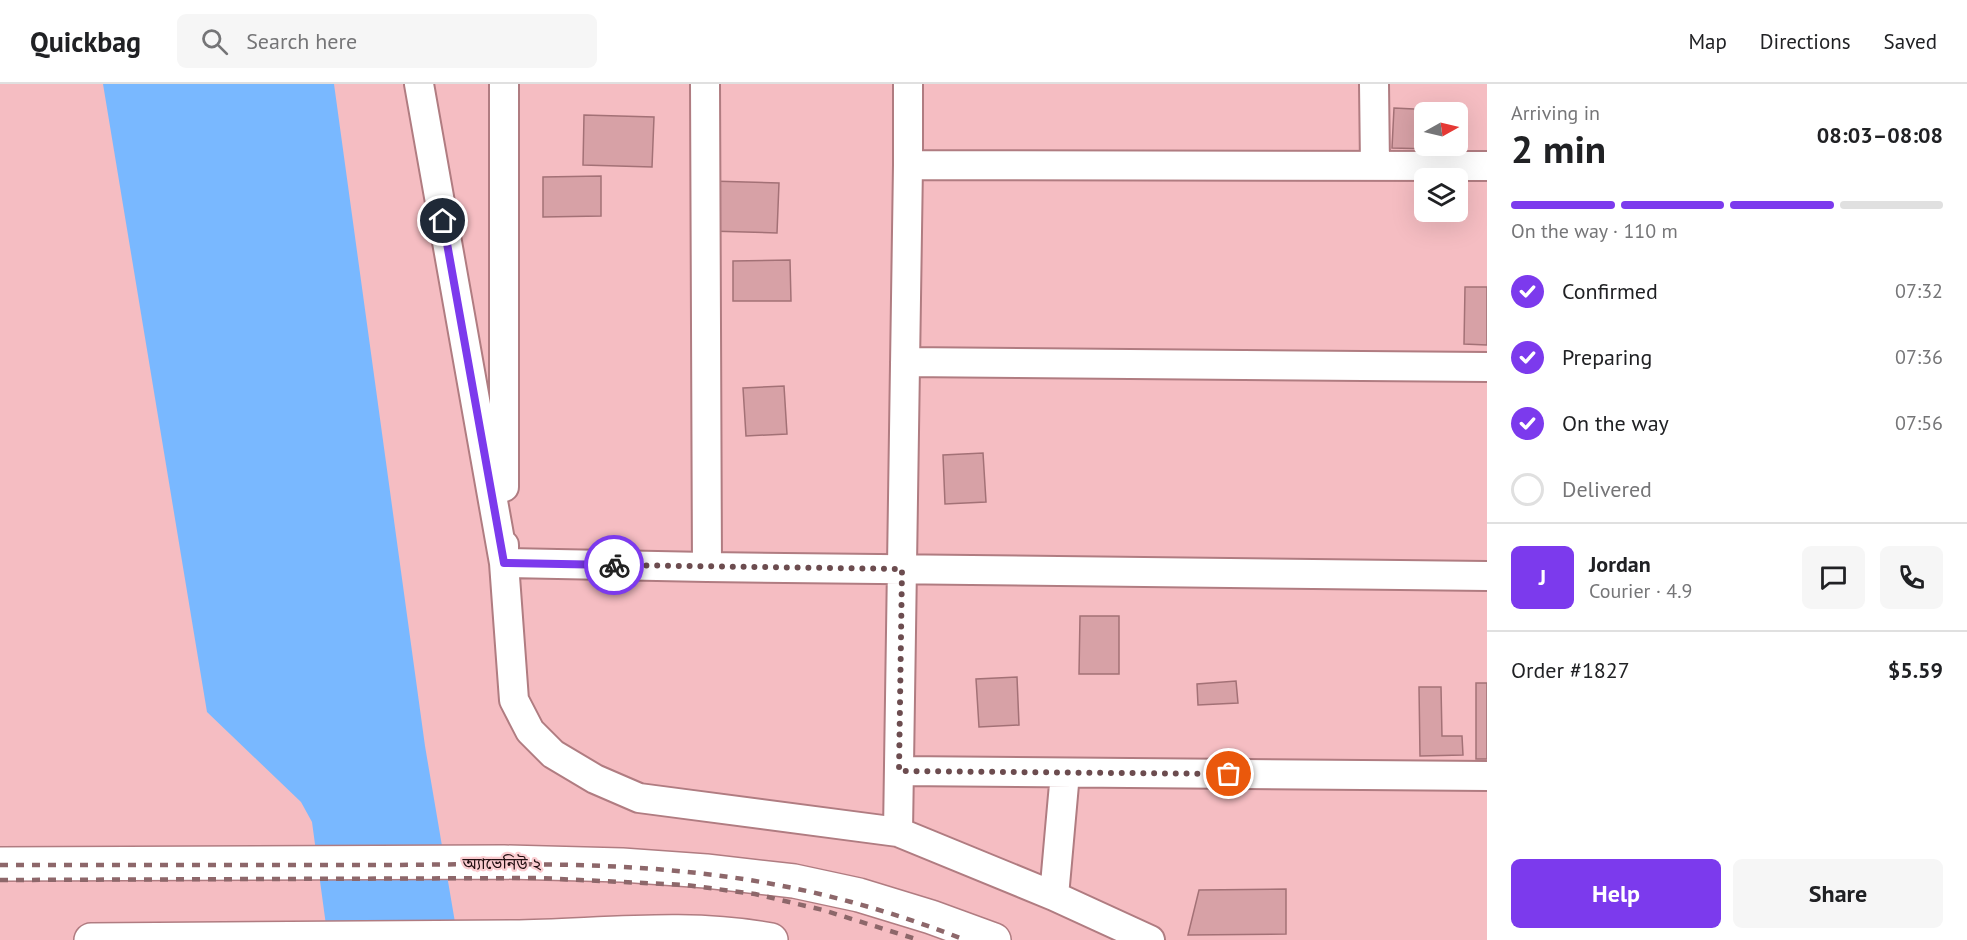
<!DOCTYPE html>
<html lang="en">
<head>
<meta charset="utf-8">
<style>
  :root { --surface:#fff; --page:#f6f6f6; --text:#202124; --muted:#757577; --line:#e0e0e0; --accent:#7c3aed }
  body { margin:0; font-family:"PT Sans","Noto Sans Bengali",sans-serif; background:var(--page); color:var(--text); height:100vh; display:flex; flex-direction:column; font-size:22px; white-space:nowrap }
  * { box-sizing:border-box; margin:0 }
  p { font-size:20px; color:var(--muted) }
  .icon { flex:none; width:33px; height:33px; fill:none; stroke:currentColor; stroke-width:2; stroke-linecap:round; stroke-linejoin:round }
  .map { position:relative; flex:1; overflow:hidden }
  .drawer { display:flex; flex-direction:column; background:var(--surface); width:480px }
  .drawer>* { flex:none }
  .needle { width:39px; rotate:82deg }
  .controls { position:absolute; left:1414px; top:18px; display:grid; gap:12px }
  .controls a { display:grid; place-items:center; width:54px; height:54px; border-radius:9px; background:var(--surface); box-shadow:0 6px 24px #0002; font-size:30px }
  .pin { position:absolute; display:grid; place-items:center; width:51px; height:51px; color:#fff; margin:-26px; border:3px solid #fff; border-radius:50%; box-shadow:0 2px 6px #0007 }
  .courier { position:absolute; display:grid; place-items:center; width:60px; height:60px; margin:-30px; border:4px solid #7c3aed; border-radius:50%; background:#fff; color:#222; box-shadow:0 2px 8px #0007 }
  .headline em { font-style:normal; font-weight:800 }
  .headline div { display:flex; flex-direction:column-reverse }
  .headline { display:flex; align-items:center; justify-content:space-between; height:102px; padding:0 24px }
  h1 { font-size:39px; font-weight:800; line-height:45px }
  .bar { display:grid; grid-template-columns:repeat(4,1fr); gap:9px 6px; align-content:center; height:72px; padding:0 24px }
  .bar i { height:8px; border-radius:4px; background:var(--line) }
  .bar .current { background:var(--accent) }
  .bar p { grid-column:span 4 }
  .line { display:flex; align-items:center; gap:15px; padding:0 24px; border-top:2px solid var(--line) }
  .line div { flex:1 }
  .round { display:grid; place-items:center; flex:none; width:63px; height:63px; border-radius:9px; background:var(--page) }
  ol { padding:0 24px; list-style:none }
  li { display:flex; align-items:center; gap:18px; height:66px }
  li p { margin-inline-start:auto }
  li .icon { padding:6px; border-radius:50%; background:var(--accent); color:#fff; stroke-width:4 }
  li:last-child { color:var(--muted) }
  li i { width:33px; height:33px; border:3px solid var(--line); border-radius:50% }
  .action { display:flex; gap:12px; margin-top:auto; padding:12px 24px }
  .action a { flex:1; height:69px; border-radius:9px; background:var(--accent); color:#fff; font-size:24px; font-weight:800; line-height:69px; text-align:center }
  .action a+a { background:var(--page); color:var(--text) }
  header { display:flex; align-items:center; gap:36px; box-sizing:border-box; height:84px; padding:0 30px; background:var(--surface); border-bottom:2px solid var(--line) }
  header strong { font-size:28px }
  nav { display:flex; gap:33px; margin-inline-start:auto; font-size:21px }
  .search { width:420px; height:54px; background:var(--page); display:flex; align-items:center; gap:15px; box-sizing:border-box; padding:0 21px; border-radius:9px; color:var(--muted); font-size:22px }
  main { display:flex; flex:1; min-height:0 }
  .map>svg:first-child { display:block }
  .water { fill:#79b8ff }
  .building { fill:#d7a1a6; stroke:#a37176; stroke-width:1.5 }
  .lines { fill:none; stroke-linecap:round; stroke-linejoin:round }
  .minor-casing { stroke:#b07c81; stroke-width:32 }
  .secondary-casing { stroke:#b07c81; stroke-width:36 }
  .minor { stroke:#fff; stroke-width:28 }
  .secondary { stroke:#fff; stroke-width:33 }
  .rail { stroke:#8d676a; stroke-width:4.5; stroke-dasharray:8 8; stroke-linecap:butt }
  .done { stroke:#6c4c4f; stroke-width:6; stroke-dasharray:0 10.8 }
  .route { stroke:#7c3aed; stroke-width:8 }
  .labels { text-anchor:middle; stroke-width:4.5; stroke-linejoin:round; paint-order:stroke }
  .street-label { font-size:16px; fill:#220f11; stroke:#fbcdd1 }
</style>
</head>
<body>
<header>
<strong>Quickbag</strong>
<div class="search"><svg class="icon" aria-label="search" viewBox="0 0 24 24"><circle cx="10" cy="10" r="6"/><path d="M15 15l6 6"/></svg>Search here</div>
<nav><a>Map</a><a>Directions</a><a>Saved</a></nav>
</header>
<main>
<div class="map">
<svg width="1487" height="856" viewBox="0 0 1487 856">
  <rect width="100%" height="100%" fill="#f5bdc2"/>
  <!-- water -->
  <path class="water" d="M103,0h231l91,662 33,194h-130l-16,-118 -11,-20 -94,-90z"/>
  <!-- building -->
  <path class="building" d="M1394,24l40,2v2h-9v34h7v3l-40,-1z
    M584,31l70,2 -2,50 -69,-2z
    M601,92v40l-58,1v-40z
    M710,97l69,2 -2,50 -69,-2z
    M790,176l1,41h-58v-40z
    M1465,203h22v58l-23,-1z
    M784,302l3,48 -41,2 -3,-48z
    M983,369l3,49 -41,2 -2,-49z
    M1080,532h39v58h-40z
    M1017,593l2,48 -40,2 -3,-48z
    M1236,597l2,22 -40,2 -1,-21z
    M1476,599h11v76h-11z
    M1419,603h22l1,49h20l1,19 -43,1z
    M1286,805v45l-98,1 11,-45z"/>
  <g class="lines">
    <!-- minor casing -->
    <g class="minor-casing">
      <path id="minor" d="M419,0l85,479 10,137 16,31 23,23 42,25 44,19 259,34 156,64 96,44
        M705,0l2,483 780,9
        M908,0v81l579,1
        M1374,0l1,81
        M905,278l582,5
        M504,403v-403
        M504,461v18l203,4
        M899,687l588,5
        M898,748l10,-667
        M1054,812l11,-123"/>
    </g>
    <!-- secondary casing -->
    <g class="secondary-casing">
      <path id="secondary" d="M0,780l504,-2 118,3 84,6 88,10 65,14 72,22 63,23
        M91,856c140,-2 281,-1 422,-3 85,-1 173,-13 258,3"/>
    </g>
    <!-- minor -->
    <use href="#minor" class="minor"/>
    <!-- secondary -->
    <use href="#secondary" class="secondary"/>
    <!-- rail -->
    <path class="rail" d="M0,781c129,0 258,0 387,0 114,-1 229,-4 342,12 80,11 161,33 236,63
      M0,796l539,-2 147,7 69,9 68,16 96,30"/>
  </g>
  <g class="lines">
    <!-- done -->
    <path class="done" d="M614,481l288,4 -3,202 330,3"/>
    <!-- route -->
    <path class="route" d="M443,137l61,342 110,2"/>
  </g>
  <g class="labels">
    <!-- street labels -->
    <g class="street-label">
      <text x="502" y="785">অ্যাভেনিউ ২</text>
    </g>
  </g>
</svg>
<div class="controls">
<a><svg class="needle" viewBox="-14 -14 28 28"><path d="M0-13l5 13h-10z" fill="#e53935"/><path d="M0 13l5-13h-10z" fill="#757577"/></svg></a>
<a><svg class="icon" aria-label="layers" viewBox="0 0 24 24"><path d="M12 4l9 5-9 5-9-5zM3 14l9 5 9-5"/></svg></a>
</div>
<div class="pin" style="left:1229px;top:690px;background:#ea580c"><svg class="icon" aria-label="bag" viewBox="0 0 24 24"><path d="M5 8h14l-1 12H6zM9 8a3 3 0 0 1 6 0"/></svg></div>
<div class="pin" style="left:443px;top:137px;background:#1f2937"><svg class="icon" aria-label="home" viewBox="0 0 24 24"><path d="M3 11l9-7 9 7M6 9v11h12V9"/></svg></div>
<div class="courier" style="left:614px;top:481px"><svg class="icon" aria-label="bike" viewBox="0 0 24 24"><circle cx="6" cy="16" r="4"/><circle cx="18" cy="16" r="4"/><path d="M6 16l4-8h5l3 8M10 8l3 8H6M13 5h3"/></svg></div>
</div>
<section class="drawer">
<div class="headline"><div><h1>2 min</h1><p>Arriving in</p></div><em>08:03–08:08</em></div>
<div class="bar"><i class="current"></i><i class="current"></i><i class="current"></i><i></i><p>On the way · 110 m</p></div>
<ol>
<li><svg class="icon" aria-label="check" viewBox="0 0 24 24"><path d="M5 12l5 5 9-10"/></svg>Confirmed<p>07:32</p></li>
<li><svg class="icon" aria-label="check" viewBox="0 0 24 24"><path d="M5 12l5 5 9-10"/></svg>Preparing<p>07:36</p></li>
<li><svg class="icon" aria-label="check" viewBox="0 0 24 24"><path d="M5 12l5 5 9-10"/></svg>On the way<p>07:56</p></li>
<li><i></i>Delivered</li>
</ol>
<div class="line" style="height:108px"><b class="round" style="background:var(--accent);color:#fff">J</b><div><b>Jordan</b><p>Courier · 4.9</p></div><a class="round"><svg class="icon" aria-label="chat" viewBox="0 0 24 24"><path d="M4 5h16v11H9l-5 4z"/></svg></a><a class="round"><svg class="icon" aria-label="phone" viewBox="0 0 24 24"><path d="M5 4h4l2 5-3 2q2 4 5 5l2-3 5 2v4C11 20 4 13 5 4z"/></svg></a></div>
<div class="line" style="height:78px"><div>Order #1827</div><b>$5.59</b></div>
<div class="action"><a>Help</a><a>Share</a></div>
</section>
</main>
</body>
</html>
